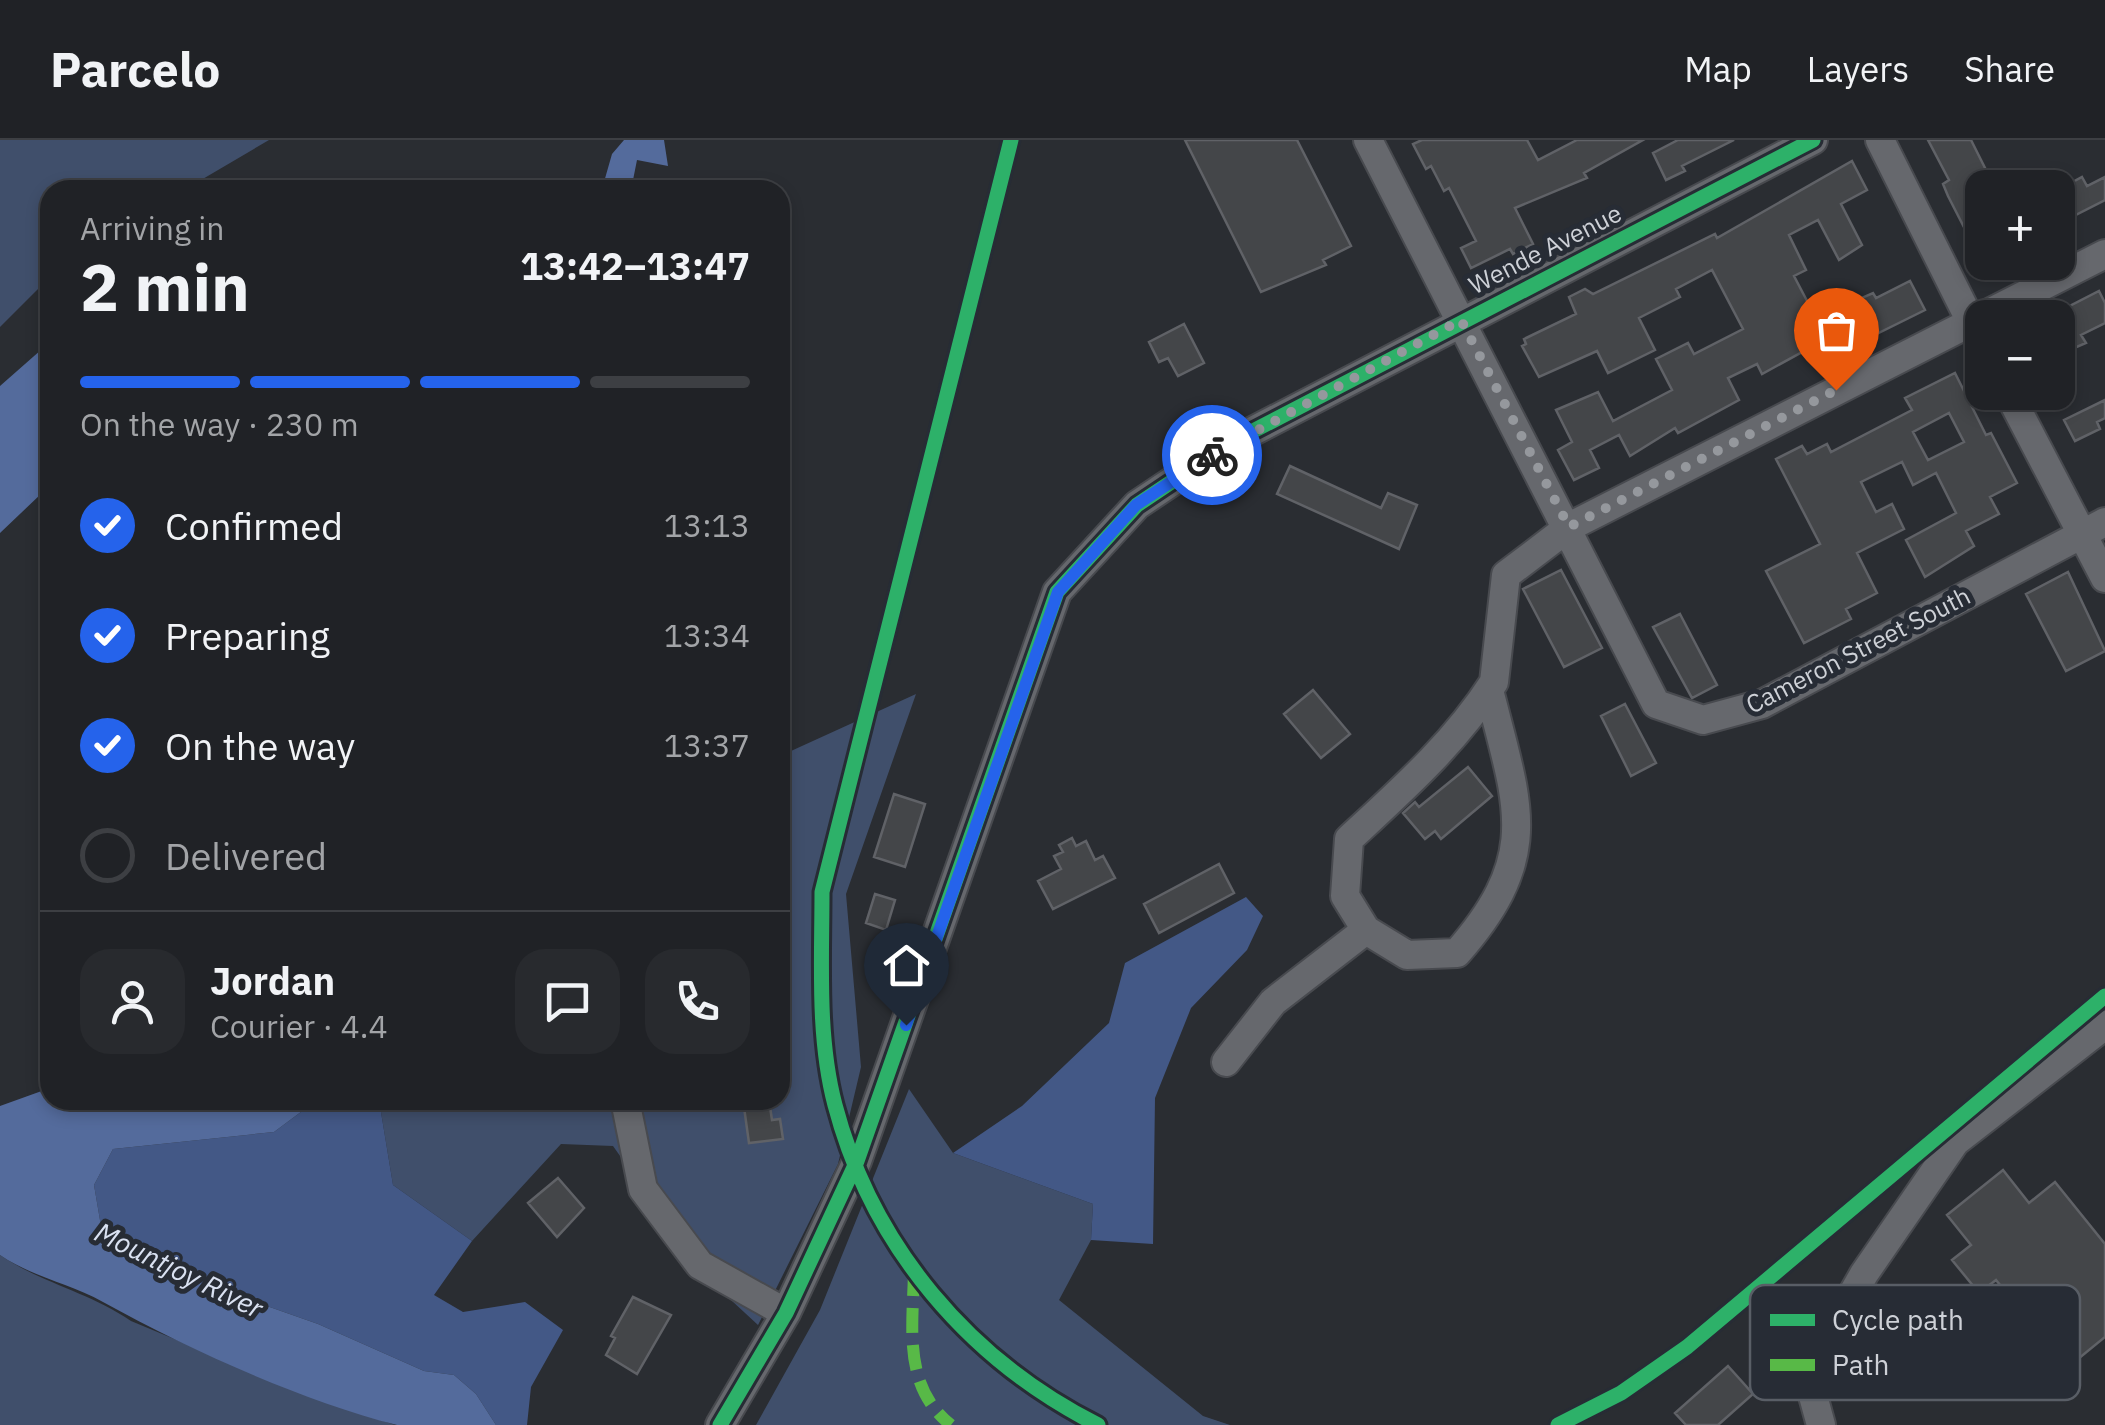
<!DOCTYPE html>
<html lang="en">
<head>
<meta charset="utf-8">
<style>
  :root { --surface:#202226; --page:#282a2e; --text:#f1f3f6; --muted:#a2a4a7; --line:#3d3f43; --accent:#2563eb }
  body { margin:0; font-family:"IBM Plex Sans",sans-serif; background:var(--page); color:var(--text); height:100vh; display:flex; flex-direction:column; font-size:38px; white-space:nowrap }
  * { box-sizing:border-box; margin:0 }
  p { font-size:32px; color:var(--muted) }
  .icon { flex:none; width:55px; height:55px; fill:none; stroke:currentColor; stroke-width:2; stroke-linecap:round; stroke-linejoin:round }
  .map { position:relative; flex:1; overflow:hidden }
  .drawer { position:absolute; left:40px; top:40px; width:750px; height:930px; display:flex; flex-direction:column; background:var(--surface); border-radius:30px; box-shadow:0 5px 15px #0003,0 0 0 2px var(--line) }
  .drawer>* { flex:none }
  .controls { position:absolute; left:1965px; top:30px; display:grid; gap:20px }
  .controls a { display:grid; place-items:center; width:110px; height:110px; border-radius:20px; background:var(--surface); box-shadow:0 5px 15px #0003,0 0 0 2px var(--line); font-size:50px }
  .pin { position:absolute; display:grid; place-items:center; width:85px; height:85px; color:#fff; margin:-102px -42px; border-radius:50% 50% 50% 0; rotate:-45deg; box-shadow:0 0 10px #0007 }
  .pin .icon { rotate:45deg }
  .courier { position:absolute; display:grid; place-items:center; width:100px; height:100px; margin:-50px; border:8px solid #2563eb; border-radius:50%; background:#fff; color:#222; box-shadow:0 2px 12px #0007 }
  .summary em { font-style:normal; font-weight:700 }
  .summary div { display:flex; flex-direction:column-reverse }
  .summary { display:flex; align-items:center; justify-content:space-between; height:170px; padding:0 40px }
  h1 { font-size:65px; font-weight:700; line-height:75px }
  .bar { display:grid; grid-template-columns:repeat(4,1fr); gap:15px 10px; align-content:center; height:120px; padding:0 40px }
  .bar i { height:12px; border-radius:8px; background:var(--line) }
  .bar .current { background:var(--accent) }
  .bar p { grid-column:span 4 }
  .line { display:flex; align-items:center; gap:25px; padding:0 40px; border-top:2px solid var(--line) }
  .line div { flex:1 }
  .round { display:grid; place-items:center; flex:none; width:105px; height:105px; border-radius:30px; background:var(--page) }
  ol { padding:0 40px; list-style:none }
  li { display:flex; align-items:center; gap:30px; height:110px }
  li p { margin-inline-start:auto }
  li .icon { padding:10px; border-radius:50%; background:var(--accent); color:#fff; stroke-width:4 }
  li:last-child { color:var(--muted) }
  li i { width:55px; height:55px; border:5px solid var(--line); border-radius:50% }
  header { display:flex; align-items:center; gap:60px; box-sizing:border-box; height:140px; padding:0 50px; background:var(--surface); border-bottom:2px solid var(--line) }
  header strong { font-size:48px }
  nav { display:flex; gap:55px; margin-inline-start:auto; font-size:35px }
  .map>svg:first-child { display:block }
  .green { fill:#404f6b }
  .forest { fill:#435886 }
  .water { fill:#546b9c }
  .building { fill:#444649; stroke:#606267; stroke-width:2.5; fill-rule:evenodd }
  .lines { fill:none; stroke-linecap:round; stroke-linejoin:round }
  .minor-casing { stroke:#484a4f; stroke-width:32 }
  .minor { stroke:#66686d; stroke-width:28 }
  .quiet { stroke:#58b947; stroke-width:12; stroke-dasharray:25 12; stroke-linecap:butt }
  .cycleway-casing { stroke:#272c35; stroke-width:21 }
  .cycleway { stroke:#2db169; stroke-width:15 }
  .done { stroke:#95989d; stroke-width:10; stroke-dasharray:0 18 }
  .route { stroke:#2563eb; stroke-width:12 }
  .labels { text-anchor:middle; stroke-width:10; stroke-linejoin:round; paint-order:stroke }
  .street-label { font-size:25px; fill:#ced1d7; stroke:#272c35 }
  .water-label { font-size:28px; font-style:italic; fill:#dae2f2; stroke:#272c35 }
  .key { fill:#272c35; stroke:#595e66; stroke-width:2.5 }
  .key-label { font-size:28px; fill:#ced1d7 }
</style>
</head>
<body>
<header>
<strong>Parcelo</strong>
<nav><a>Map</a><a>Layers</a><a>Share</a></nav>
</header>
<div class="map">
<svg width="2105" height="1285" viewBox="0 0 2105 1285">
  <rect width="100%" height="100%" fill="#2a2d32"/>
  <!-- green -->
  <path class="green" d="M0,0h269l-85,50h-134v87l-50,50z
    M916,554l-70,200 15,173 -23,97 -80,161 -53,-49 -92,-130 -52,-2 -89,97 -79,-56 -14,-85h401v-344z
    M909,949l44,64 140,51 -2,36 -32,60 144,116 27,9h-474l64,-115z
    M0,1115c41,28 89,37 131,66l190,79 74,25h-395z"/>
  <!-- forest -->
  <path class="forest" d="M1246,757l17,19 -16,34 -56,58 -36,90 -2,146 -62,-4 2,-36 -140,-51 69,-47 87,-83 16,-60z
    M317,960h62l14,85 79,56 -38,54 29,17 62,-10 38,28 -32,57 -4,38h-31l-20,-31 -22,-19 -30,-4 -106,-47 -163,-57 -54,-41 -7,-41 19,-36 161,-17z"/>
  <!-- water -->
  <path class="water" d="M624,0h40l4,26 -31,-6 -6,30h-16l-11,-8 8,-28z
    M50,202v258l-8,-40v-67l-42,40v-147z
    M50,948v12h267l-43,32 -161,17 -19,36 7,41 54,41 163,57 106,47 30,4 22,19 20,31c-28,0 -74,0 -99,0 -97,-25 -207,-75 -294,-123 -34,-19 -71,-25 -103,-47v-149z"/>
  <!-- building -->
  <path class="building" d="M1185,0h112l54,106 -28,14 3,5 -65,27z
    M1422,0h105l11,20 39,-20h66l-59,33 3,5 -72,30 18,36 -20,10 -3,-5 -39,19 -10,-20 15,-7 -27,-53 -5,3 -13,-25 -5,3 -13,-25z
    M1678,0h56l-52,26 3,5 -19,9 -13,-27z
    M1928,0h43l19,38 -8,4v68l-13,-23v10l-21,-41 -5,-12 6,-4z
    M1852,21l15,29 -26,14 21,41 -23,15 -21,-40 -29,15 17,35 -12,6 22,42 57,-25 3,5 34,-17 15,29 -89,44 -8,-16 -66,36 -5,-10 -29,14 11,22 -61,33 -3,-5 -45,28 -11,-21 -29,15 9,18 -25,12 -16,-30 14,-8 -16,-32 42,-18 15,29 59,-31 -16,-31 32,-16 6,11 49,-25 -31,-59 -36,19 4,8 -41,21 16,32 -47,23 -11,-22 -58,26 -17,-31 4,-2 -2,-5 52,-25 -7,-17 16,-8 8,5 122,-60 2,4z
    M2082,37l5,9 18,-9v23l-47,24v-34z
    M2099,151l6,12v20l-24,12 5,8 -28,12v-43z
    M1184,184l20,39 -26,13 -10,-18 -9,4 -10,-20z
    M1955,233l31,62 5,-2 26,50 -27,14 9,17 -33,17 8,15 -49,31 -19,-37 50,-27 -20,-40 -23,12 -11,-23 -41,20 15,30 16,-8 12,25 -47,24 20,40 -31,16 5,10 -47,24 -38,-72 54,-27 -44,-85 26,-13 5,8 20,-10 4,8 81,-42 -7,-12zM1949,273l15,29 -36,18 -15,-28z
    M2105,260v18l-8,4 3,7 -25,12 -11,-21z
    M1290,326l91,42 7,-15 29,12 -18,44 -122,-55z
    M1561,430l41,78 -38,19 -41,-78z
    M2068,432l37,79 -39,20 -40,-77z
    M1680,474l37,71 -25,13 -39,-71z
    M1313,550l37,44 -29,24 -37,-44z
    M1625,564l31,59 -25,13 -30,-60z
    M1468,627l24,29 -51,43 -6,-8 -10,8 -22,-26 12,-11 4,5z
    M894,654l31,10 -20,63 -31,-10z
    M1072,698l4,8 10,-5 9,19 8,-4 12,22 -62,31 -15,-28 23,-12 -7,-13 9,-4 -4,-7z
    M1219,724l15,29 -75,40 -15,-29z
    M875,754l20,6 -9,30 -20,-7z
    M743,960h26l3,20 8,-1 3,20 -34,4z
    M2003,1030l26,33 26,-21 50,62v93l-38,31 -71,-88 -17,13 -27,-33 19,-15 -24,-30z
    M558,1038l26,30 -27,29 -29,-34z
    M633,1157l38,18 -34,59 -31,-19 9,-17 -4,-2z
    M1728,1226l25,28 -35,31h-32l-11,-12z"/>
  <g class="lines">
    <!-- minor casing -->
    <g class="minor-casing">
      <path id="minor" d="M1368,0l288,564 47,16 59,-16 343,-182
        M1880,0l102,204
        M2008,252l97,186
        M1489,550c29,116 54,165 -32,263l-50,2 -41,-25 -21,-34 4,-57c53,-49 106,-96 145,-157l12,-107 63,-48 536,-273
        M1226,922l47,-60 93,-72
        M625,960l18,89 57,76 86,48
        M720,1285l66,-112 71,-152 200,-569 80,-87 91,-61 585,-304
        M1821,1285l-14,-51 57,-100 91,-132 150,-117"/>
    </g>
    <!-- minor -->
    <use href="#minor" class="minor"/>
    <!-- quiet -->
    <path class="quiet" d="M914,1131c-1,56 -12,115 37,154"/>
    <!-- cycleway casing -->
    <g class="cycleway-casing">
      <path id="cycleway" d="M1011,0l-189,752c0,69 -5,145 13,213 37,141 134,255 263,320
        M720,1285l66,-112 71,-152 200,-569 80,-87 91,-61 585,-304
        M1558,1285l63,-32 66,-46 418,-351"/>
    </g>
    <!-- cycleway -->
    <use href="#cycleway" class="cycleway"/>
  </g>
  <g class="lines">
    <!-- done -->
    <path class="done" d="M1212,315l249,-135 108,207 267,-137"/>
    <!-- route -->
    <path class="route" d="M906,885l152,-433 78,-87 76,-50"/>
  </g>
  <g class="labels">
    <!-- street labels -->
    <g class="street-label">
      <text transform="translate(1545 109) rotate(-27)" y="9">Wende Avenue</text>
      <text transform="translate(1858 510) rotate(-27)" y="9">Cameron Street South</text>
    </g>
    <!-- water labels -->
    <g class="water-label">
      <text transform="translate(179 1130) rotate(26)" y="10">Mountjoy River</text>
    </g>
  </g>
  <!-- legend -->
  <rect x="1750" y="1145" width="330" height="115" rx="15" class="key"/>
  <rect x="1770" y="1174" width="45" height="12" fill="#2db169"/>
  <rect x="1770" y="1219" width="45" height="12" fill="#58b947"/>
  <g class="key-label">
    <text x="1832" y="1190">Cycle path</text>
    <text x="1832" y="1235">Path</text>
  </g>
</svg>
<div class="controls">
<a>+</a>
<a>−</a>
</div>
<div class="pin" style="left:1836px;top:250px;background:#ea580c"><svg class="icon" aria-label="bag" viewBox="0 0 24 24"><path d="M5 8h14l-1 12H6zM9 8a3 3 0 0 1 6 0"/></svg></div>
<div class="pin" style="left:906px;top:885px;background:#1f2937"><svg class="icon" aria-label="home" viewBox="0 0 24 24"><path d="M3 11l9-7 9 7M6 9v11h12V9"/></svg></div>
<div class="courier" style="left:1212px;top:315px"><svg class="icon" aria-label="bike" viewBox="0 0 24 24"><circle cx="6" cy="16" r="4"/><circle cx="18" cy="16" r="4"/><path d="M6 16l4-8h5l3 8M10 8l3 8H6M13 5h3"/></svg></div>
<section class="drawer">
<div class="summary"><div><h1>2 min</h1><p>Arriving in</p></div><em>13:42–13:47</em></div>
<div class="bar"><i class="current"></i><i class="current"></i><i class="current"></i><i></i><p>On the way · 230 m</p></div>
<ol>
<li><svg class="icon" aria-label="check" viewBox="0 0 24 24"><path d="M5 12l5 5 9-10"/></svg>Confirmed<p>13:13</p></li>
<li><svg class="icon" aria-label="check" viewBox="0 0 24 24"><path d="M5 12l5 5 9-10"/></svg>Preparing<p>13:34</p></li>
<li><svg class="icon" aria-label="check" viewBox="0 0 24 24"><path d="M5 12l5 5 9-10"/></svg>On the way<p>13:37</p></li>
<li><i></i>Delivered</li>
</ol>
<div class="line" style="height:180px"><a class="round"><svg class="icon" aria-label="person" viewBox="0 0 24 24"><circle cx="12" cy="8" r="4"/><path d="M4 21q1-7 8-7t8 7"/></svg></a><div><b>Jordan</b><p>Courier · 4.4</p></div><a class="round"><svg class="icon" aria-label="chat" viewBox="0 0 24 24"><path d="M4 5h16v11H9l-5 4z"/></svg></a><a class="round"><svg class="icon" aria-label="phone" viewBox="0 0 24 24"><path d="M5 4h4l2 5-3 2q2 4 5 5l2-3 5 2v4C11 20 4 13 5 4z"/></svg></a></div>
</section>
</div>
</body>
</html>
